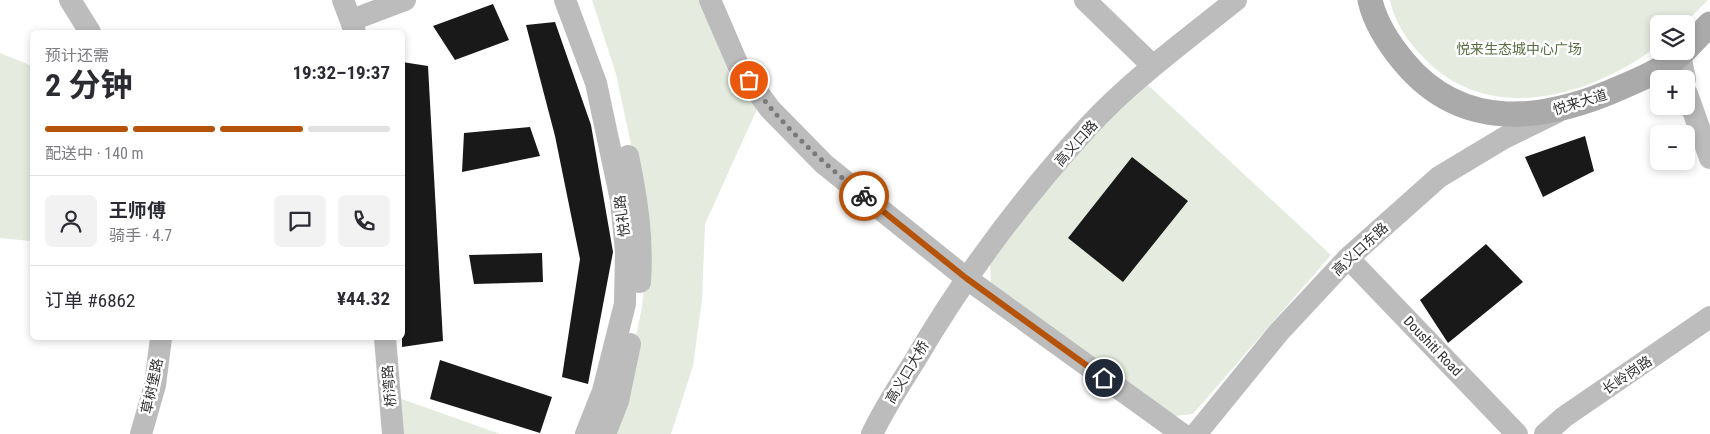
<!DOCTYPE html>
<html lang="zh">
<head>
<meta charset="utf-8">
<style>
  :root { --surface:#fff; --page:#f2f2f3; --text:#2b2b33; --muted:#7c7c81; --line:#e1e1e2; --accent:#b45309 }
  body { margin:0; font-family:"Roboto Condensed","Noto Sans SC",sans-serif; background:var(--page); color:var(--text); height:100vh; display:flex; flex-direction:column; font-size:19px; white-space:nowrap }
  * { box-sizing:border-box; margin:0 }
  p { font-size:16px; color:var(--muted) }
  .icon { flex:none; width:28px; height:28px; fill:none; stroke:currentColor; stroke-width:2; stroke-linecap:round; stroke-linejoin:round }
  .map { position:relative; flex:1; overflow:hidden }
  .panel { position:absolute; left:30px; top:30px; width:375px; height:310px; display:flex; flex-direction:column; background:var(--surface); border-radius:8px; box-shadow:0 2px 8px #0003 }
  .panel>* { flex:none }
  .fabs { position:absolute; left:1650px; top:15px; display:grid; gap:10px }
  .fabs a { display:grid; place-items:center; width:45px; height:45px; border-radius:8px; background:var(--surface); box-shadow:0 2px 8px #0003; font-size:25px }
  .pin { position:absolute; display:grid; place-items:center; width:42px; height:42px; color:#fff; margin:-21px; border:2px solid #fff; border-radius:50%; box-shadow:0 1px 5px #0007 }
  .courier { position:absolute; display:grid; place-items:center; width:50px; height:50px; margin:-25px; border:4px solid #b45309; border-radius:50%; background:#fff; color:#222; box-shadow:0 1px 6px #0007 }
  .overview em { font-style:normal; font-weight:700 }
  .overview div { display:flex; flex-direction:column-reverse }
  .overview { display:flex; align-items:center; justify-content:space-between; height:85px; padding:0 15px }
  h1 { font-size:32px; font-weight:700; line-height:38px }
  .bar { display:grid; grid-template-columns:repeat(4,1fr); gap:8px 5px; align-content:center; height:60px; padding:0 15px }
  .bar i { height:6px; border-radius:4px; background:var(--line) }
  .bar .current { background:var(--accent) }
  .bar p { grid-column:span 4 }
  .line { display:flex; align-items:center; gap:12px; padding:0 15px; border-top:1px solid var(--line) }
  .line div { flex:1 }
  .round { display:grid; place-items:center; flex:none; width:52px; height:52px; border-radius:8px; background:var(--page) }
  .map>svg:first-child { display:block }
  .green { fill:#e5ebde }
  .building { fill:#191919 }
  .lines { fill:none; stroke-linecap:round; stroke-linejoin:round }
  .secondary { stroke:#bcbcbc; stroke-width:22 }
  .primary { stroke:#aaa; stroke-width:25 }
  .done { stroke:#7a7a7a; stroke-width:5; stroke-dasharray:0 9 }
  .route { stroke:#b45309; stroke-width:6 }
  .labels { text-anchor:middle; stroke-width:5; stroke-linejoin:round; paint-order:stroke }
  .park-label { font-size:14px; fill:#566c41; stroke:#fff }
  .street-label { font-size:14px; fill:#323232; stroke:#fff }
</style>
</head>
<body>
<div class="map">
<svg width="1710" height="434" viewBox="0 0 1710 434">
  <rect width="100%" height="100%" fill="#fff"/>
  <!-- green -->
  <path class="green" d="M592,0h107l30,73 28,36 -52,115 -3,76 -9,66 -22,68h-60l11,-30 20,-97 6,-56 -6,-55 -26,-122z
    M1390,0h318l-24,24h-25v21c-67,51 -169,82 -235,13 -16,-16 -30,-36 -34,-58z
    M0,53l32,13v168l-2,7 -30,-3z
    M1148,85l183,170 -138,159 -19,2 -183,-133 -1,-19 47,-65 57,-65z
    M396,397l104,37h-99z"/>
  <!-- building -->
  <path class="building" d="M493,4l16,36 -54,20 -22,-34z
    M555,22l36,103 22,127 -25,132 -26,-7 18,-118 -25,-123 -29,-111z
    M402,62l26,4 15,275 -41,6z
    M530,127l10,29 -78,16 2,-39z
    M1585,136l9,35 -51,26 -18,-40z
    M1132,157l56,44 -65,81 -55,-44z
    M1486,244l37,38 -75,61 -28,-43z
    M542,253l1,29 -69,2 -5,-29z
    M440,360l112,37 -12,36 -110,-34z"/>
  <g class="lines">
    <!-- secondary -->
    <path class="secondary" d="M70,0l20,32
      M343,0l12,32
      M565,0l31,83 25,117 5,52 -1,52 -22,87 -17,43
      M710,0l28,65 32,44 54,55 142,114 216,156
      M1085,0l68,66
      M352,20l53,-20
      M1680,55l5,24
      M1687,94l23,64
      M628,156c9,43 15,83 12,126
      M1348,258l169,176
      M385,338l8,96
      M141,434l14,-49 6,-47
      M605,434l13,-33 12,-57
      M872,434c12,-25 27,-48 42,-72 49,-84 107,-162 173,-234 44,-48 98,-87 149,-128
      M1196,434l83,-102 69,-74 91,-81 65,-39 53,-26
      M1545,434l19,-17 146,-100"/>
    <!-- primary -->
    <path class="primary" d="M1370,0c5,23 19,44 34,62 59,71 142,59 218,25 21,-9 45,-19 62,-36
      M1686,49l24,-25"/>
  </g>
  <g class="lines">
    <!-- done -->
    <path class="done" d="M749,80c32,45 72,81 115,116"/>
    <!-- route -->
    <path class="route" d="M864,196l102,82 138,100"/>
  </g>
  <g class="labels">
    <!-- park labels -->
    <g class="park-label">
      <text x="1519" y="54">悦来生态城中心广场</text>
    </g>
    <!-- street labels -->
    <g class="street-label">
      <text transform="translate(1580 102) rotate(-17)" y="5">悦来大道</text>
      <text transform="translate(1076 143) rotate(-48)" y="5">高义口路</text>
      <text transform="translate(622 216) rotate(-97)" y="5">悦礼路</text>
      <text transform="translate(1360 249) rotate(-43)" y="5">高义口东路</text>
      <text transform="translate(1433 346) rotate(46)" y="5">Doushiti Road</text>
      <text transform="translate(907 372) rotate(-59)" y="5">高义口大桥</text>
      <text transform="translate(1627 375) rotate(-34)" y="5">长岭岗路</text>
      <text transform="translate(152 386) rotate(-78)" y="5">草树堡路</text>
      <text transform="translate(389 386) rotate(-95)" y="5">桥湾路</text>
    </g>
  </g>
</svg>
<div class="fabs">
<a><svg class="icon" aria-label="layers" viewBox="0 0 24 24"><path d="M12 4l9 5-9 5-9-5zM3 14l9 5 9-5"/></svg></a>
<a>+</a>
<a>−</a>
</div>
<div class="pin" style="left:749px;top:80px;background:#ea580c"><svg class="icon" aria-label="bag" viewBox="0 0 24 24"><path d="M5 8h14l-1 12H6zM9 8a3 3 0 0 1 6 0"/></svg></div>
<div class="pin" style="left:1104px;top:378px;background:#1f2937"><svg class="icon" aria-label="home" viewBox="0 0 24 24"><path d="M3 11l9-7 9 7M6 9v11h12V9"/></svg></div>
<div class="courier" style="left:864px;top:196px"><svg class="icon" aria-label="bike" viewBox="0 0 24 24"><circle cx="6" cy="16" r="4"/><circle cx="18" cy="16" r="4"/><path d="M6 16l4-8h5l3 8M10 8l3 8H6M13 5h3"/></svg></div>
<section class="panel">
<div class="overview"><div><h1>2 分钟</h1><p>预计还需</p></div><em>19:32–19:37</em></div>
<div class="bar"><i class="current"></i><i class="current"></i><i class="current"></i><i></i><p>配送中 · 140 m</p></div>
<div class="line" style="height:90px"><a class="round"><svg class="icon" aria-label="person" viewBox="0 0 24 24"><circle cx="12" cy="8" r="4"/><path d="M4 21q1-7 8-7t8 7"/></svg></a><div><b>王师傅</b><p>骑手 · 4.7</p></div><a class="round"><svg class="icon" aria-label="chat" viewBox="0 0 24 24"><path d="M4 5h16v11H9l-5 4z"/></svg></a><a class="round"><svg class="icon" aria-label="phone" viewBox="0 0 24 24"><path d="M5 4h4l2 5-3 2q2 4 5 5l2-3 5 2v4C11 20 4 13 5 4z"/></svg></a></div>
<div class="line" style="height:65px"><div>订单 #6862</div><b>¥44.32</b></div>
</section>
</div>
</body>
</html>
